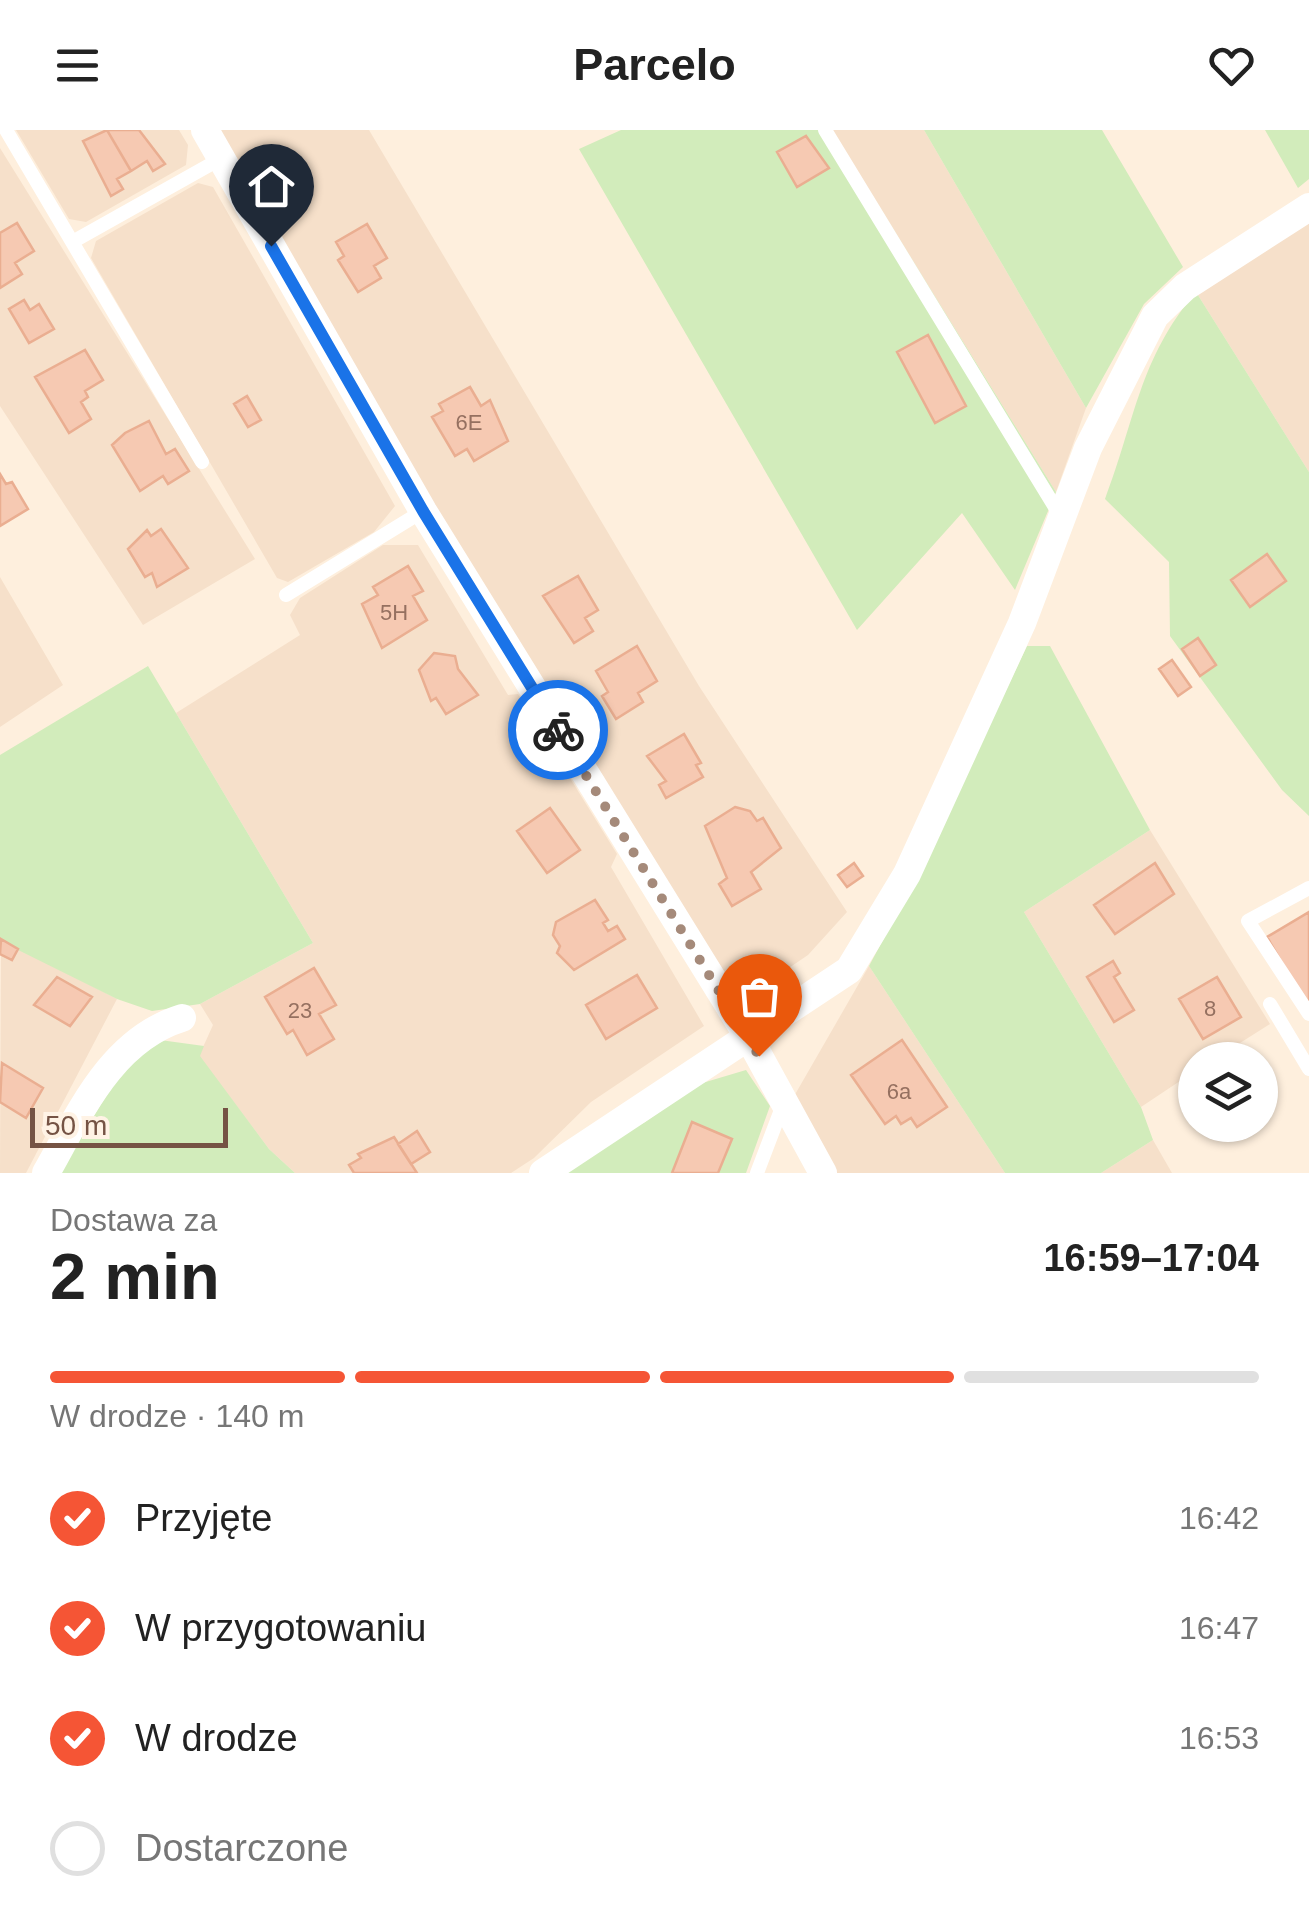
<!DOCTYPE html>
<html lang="pl">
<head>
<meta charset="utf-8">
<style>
  :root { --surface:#fff; --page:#f6f6f6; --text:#222; --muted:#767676; --line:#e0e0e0; --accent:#f55535 }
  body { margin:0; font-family:Arial,sans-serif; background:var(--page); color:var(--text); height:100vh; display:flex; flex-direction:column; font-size:38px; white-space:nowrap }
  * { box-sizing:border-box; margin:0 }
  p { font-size:32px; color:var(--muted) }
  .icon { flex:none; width:55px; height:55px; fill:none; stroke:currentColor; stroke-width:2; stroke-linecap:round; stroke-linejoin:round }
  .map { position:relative; height:1043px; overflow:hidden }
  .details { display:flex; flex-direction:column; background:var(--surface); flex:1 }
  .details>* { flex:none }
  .fabs { position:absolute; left:1178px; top:912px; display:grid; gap:20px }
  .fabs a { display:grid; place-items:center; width:100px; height:100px; border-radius:50%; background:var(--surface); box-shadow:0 2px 8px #0004; font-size:50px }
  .scale { position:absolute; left:30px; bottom:25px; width:198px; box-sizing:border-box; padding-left:10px; border:5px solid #755344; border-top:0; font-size:28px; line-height:35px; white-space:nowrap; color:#755344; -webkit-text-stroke:8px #fff3e5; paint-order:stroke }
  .pin { position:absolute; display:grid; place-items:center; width:85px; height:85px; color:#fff; margin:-102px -42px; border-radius:50% 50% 50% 0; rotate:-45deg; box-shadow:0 0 10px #0007 }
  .pin .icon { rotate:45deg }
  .courier { position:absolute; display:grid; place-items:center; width:100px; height:100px; margin:-50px; border:8px solid #1a73e8; border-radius:50%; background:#fff; color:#222; box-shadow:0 2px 12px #0007 }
  .summary em { font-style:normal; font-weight:800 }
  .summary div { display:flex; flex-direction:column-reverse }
  .summary { display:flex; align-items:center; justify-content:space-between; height:170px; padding:0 50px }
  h1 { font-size:65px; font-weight:800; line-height:75px }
  .bar { display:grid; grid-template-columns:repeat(4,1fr); gap:15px 10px; align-content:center; height:120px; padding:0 50px }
  .bar i { height:12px; border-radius:8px; background:var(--line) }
  .bar .current { background:var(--accent) }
  .bar p { grid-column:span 4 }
  ol { padding:0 50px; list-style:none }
  li { display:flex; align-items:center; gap:30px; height:110px }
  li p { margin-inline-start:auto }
  li .icon { padding:10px; border-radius:50%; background:var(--accent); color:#fff; stroke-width:4 }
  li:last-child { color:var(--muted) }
  li i { width:55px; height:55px; border:5px solid var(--line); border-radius:50% }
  header { display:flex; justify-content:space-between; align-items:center; height:130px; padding:0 50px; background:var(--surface); font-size:45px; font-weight:800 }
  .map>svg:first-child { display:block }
  .residential { fill:#f6e0ca }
  .green { fill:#d2ecbb }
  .building { fill:#f6c9b2; stroke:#eaae91; stroke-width:2.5 }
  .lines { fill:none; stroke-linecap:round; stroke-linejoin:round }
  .service { stroke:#fff; stroke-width:14 }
  .minor { stroke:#fff; stroke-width:28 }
  .done { stroke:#a58a7a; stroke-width:10; stroke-dasharray:0 18 }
  .route { stroke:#1a73e8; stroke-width:12 }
  .labels { text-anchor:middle; stroke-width:8; stroke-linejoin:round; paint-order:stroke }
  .number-label { font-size:22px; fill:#957060 }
</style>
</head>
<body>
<header><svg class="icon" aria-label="menu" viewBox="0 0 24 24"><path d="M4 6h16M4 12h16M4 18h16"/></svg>Parcelo<svg class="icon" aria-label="heart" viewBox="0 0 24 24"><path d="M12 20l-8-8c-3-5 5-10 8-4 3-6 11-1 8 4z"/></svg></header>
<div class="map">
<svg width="1309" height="1043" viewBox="0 0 1309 1043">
  <rect width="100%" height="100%" fill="#feefdd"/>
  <!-- residential -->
  <path class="residential" d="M16,0h163l9,15 -2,20 -100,57 -17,-3z
    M217,0h152l330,556 148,226 -39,43 -53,36 -19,1 -292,-458z
    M832,0h92l162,278 -30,84z
    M0,18l255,411 -112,66 -143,-219z
    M198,53l15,4 182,319 -21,26 -86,50 -11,-4 -186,-320 5,-17z
    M1309,79v263l-113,-180z
    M383,415h35l90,150 10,-1 99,160 -6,13 93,159 -113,76 -57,56 -23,15h-216l-26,-24 -70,-93 14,-31 -13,-21 113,-61 -137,-230 124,-78 -10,-20 10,-17z
    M0,447l63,108 -63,42z
    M1150,700l120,194 -57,36h-18v11l-54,36 -117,-195z
    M1,809l116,60 -91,174h-26z
    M869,836l136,207h-172l-40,-75z
    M1153,1010l19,33h-71z"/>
  <!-- green -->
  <path class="green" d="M621,0h211l224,362 -41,98 -53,-77 -105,117 -278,-481z
    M924,0h178l81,137 -39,37 -58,104z
    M1265,0h44v49l-11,9z
    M1196,162l113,180v344l-27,-26 -112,-154 -1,-74 -64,-63c30,-78 34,-140 91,-207z
    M1027,516h23l100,184 -126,82 117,195 12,33 -52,33h-96l-136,-207 50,-93z
    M148,536l165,277 -113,61 -48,7 -35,-12 -117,-58v-186z
    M160,910l44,6 -4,10 69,93 26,24h-237l70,-112z
    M746,940l24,36 -24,67h-193l92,-51 54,-38z"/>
  <!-- building -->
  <path class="building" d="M107,0l24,41 -14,8 6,10 -12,7 -28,-55z
    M107,0h32l26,34 -12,7 -6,-10 -16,10z
    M806,6l23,32 -32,19 -20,-35z
    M17,93l17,28 -19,12 7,11 -22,14v-55z
    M367,94l20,34 -13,8 7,12 -23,14 -20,-32 6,-4 -8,-14z
    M24,170l6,10 9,-6 15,25 -25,14 -20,-34z
    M928,205l38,71 -31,17 -38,-71z
    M85,220l18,30 -18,11 3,6 -7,5 10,17 -22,14 -34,-56z
    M470,257l11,19 9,-6 18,41 -34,20 -7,-12 -12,7 -23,-39 11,-6 -4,-7z
    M247,266l14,24 -13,7 -14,-23z
    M149,291l17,33 9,-5 14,22 -21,13 -5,-8 -23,15 -28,-46 13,-12z
    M0,344l6,10 6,-2 16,27 -28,17z
    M161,399l27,39 -31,19 -5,-14 -7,4 -17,-28 19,-19 4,6z
    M1267,424l19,27 -36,26 -19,-27z
    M408,436l15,25 -10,5 14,24 -45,28 -20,-44 16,-9 -5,-8z
    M578,446l20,34 -13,8 8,13 -19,12 -31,-47z
    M1198,508l18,27 -16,11 -18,-27z
    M637,516l20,35 -19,12 5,9 -27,17 -14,-23 6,-4 -12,-21z
    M434,523l21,3 3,13 20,26 -32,19 -10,-16 -5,3 -12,-31z
    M1172,530l19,27 -13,9 -19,-27z
    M684,604l17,29 -5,2 7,12 -37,21 -7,-13 7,-4 -19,-25z
    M735,677l15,4 7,10 6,-3 18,30 -30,24 10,17 -29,17 -13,-22 8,-6 -22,-52z
    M550,678l30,42 -33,23 -30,-42z
    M854,733l9,13 -16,11 -9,-12z
    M1155,733l19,31 -59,40 -21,-29z
    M595,770l13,20 -5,3 5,8 9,-5 8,13 -51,31 -17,-17 3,-7 -7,-11 3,-13z
    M1309,782v97l-42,-72z
    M1,809l17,10 -6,11 -12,-6z
    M1113,831l7,12 -6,4 20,33 -20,12 -27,-45z
    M314,838l22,37 -17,9 15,25 -27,16 -14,-25 -6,4 -22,-37z
    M637,845l20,33 -51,31 -20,-34z
    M57,847l35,20 -22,29 -36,-21z
    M1217,847l24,40 -38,22 -24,-40z
    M902,910l45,67 -30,20 -6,-9 -10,6 -5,-8 -11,8 -34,-49z
    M2,933l41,25 -17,30 -26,-16z
    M692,992l40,17 -14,34h-46z
    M417,1001l13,21 -19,12 -13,-20z
    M394,1007l23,36h-63l-5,-8 12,-7 -3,-4z"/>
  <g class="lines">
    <!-- service -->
    <path class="service" d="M6,0l196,332
      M825,0l236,387
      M74,111l148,-83
      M286,465l137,-84
      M1309,758l-61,33 61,93
      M1270,874l39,65
      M757,1043l27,-71"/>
    <!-- minor -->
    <path class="minor" d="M205,0l218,381 326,527 74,135
      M46,1043c34,-60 65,-133 136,-155
      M543,1043l306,-203 58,-96 115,-251 66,-175 67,-132 30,-29 124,-80"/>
  </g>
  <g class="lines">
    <!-- done -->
    <path class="done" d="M558,600l201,326"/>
    <!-- route -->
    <path class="route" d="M271,116l152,265 135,219"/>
  </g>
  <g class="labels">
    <!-- number labels -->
    <g class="number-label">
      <text x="469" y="300">6E</text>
      <text x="394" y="490">5H</text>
      <text x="1210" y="886">8</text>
      <text x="300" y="888">23</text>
      <text x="899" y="969">6a</text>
    </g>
  </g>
</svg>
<div class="fabs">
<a><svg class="icon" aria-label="layers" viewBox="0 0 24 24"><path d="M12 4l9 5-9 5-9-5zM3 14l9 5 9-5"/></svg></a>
</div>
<div class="scale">50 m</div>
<div class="pin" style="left:759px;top:926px;background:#ea580c"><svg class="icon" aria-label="bag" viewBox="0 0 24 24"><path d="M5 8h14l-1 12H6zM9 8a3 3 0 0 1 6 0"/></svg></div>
<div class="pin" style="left:271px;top:116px;background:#1f2937"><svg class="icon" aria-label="home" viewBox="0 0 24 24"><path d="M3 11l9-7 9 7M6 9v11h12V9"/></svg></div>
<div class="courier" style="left:558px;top:600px"><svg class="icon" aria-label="bike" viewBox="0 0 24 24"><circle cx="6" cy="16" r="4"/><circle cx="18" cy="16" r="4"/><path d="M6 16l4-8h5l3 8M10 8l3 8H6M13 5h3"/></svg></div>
</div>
<section class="details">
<div class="summary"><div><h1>2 min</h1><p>Dostawa za</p></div><em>16:59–17:04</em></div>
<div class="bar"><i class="current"></i><i class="current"></i><i class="current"></i><i></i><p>W drodze · 140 m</p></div>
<ol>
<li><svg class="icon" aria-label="check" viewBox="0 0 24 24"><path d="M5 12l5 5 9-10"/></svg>Przyjęte<p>16:42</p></li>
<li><svg class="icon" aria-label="check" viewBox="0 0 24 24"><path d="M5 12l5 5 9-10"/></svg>W przygotowaniu<p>16:47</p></li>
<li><svg class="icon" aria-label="check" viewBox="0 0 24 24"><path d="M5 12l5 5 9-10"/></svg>W drodze<p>16:53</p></li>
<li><i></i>Dostarczone</li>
</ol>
</section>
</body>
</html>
